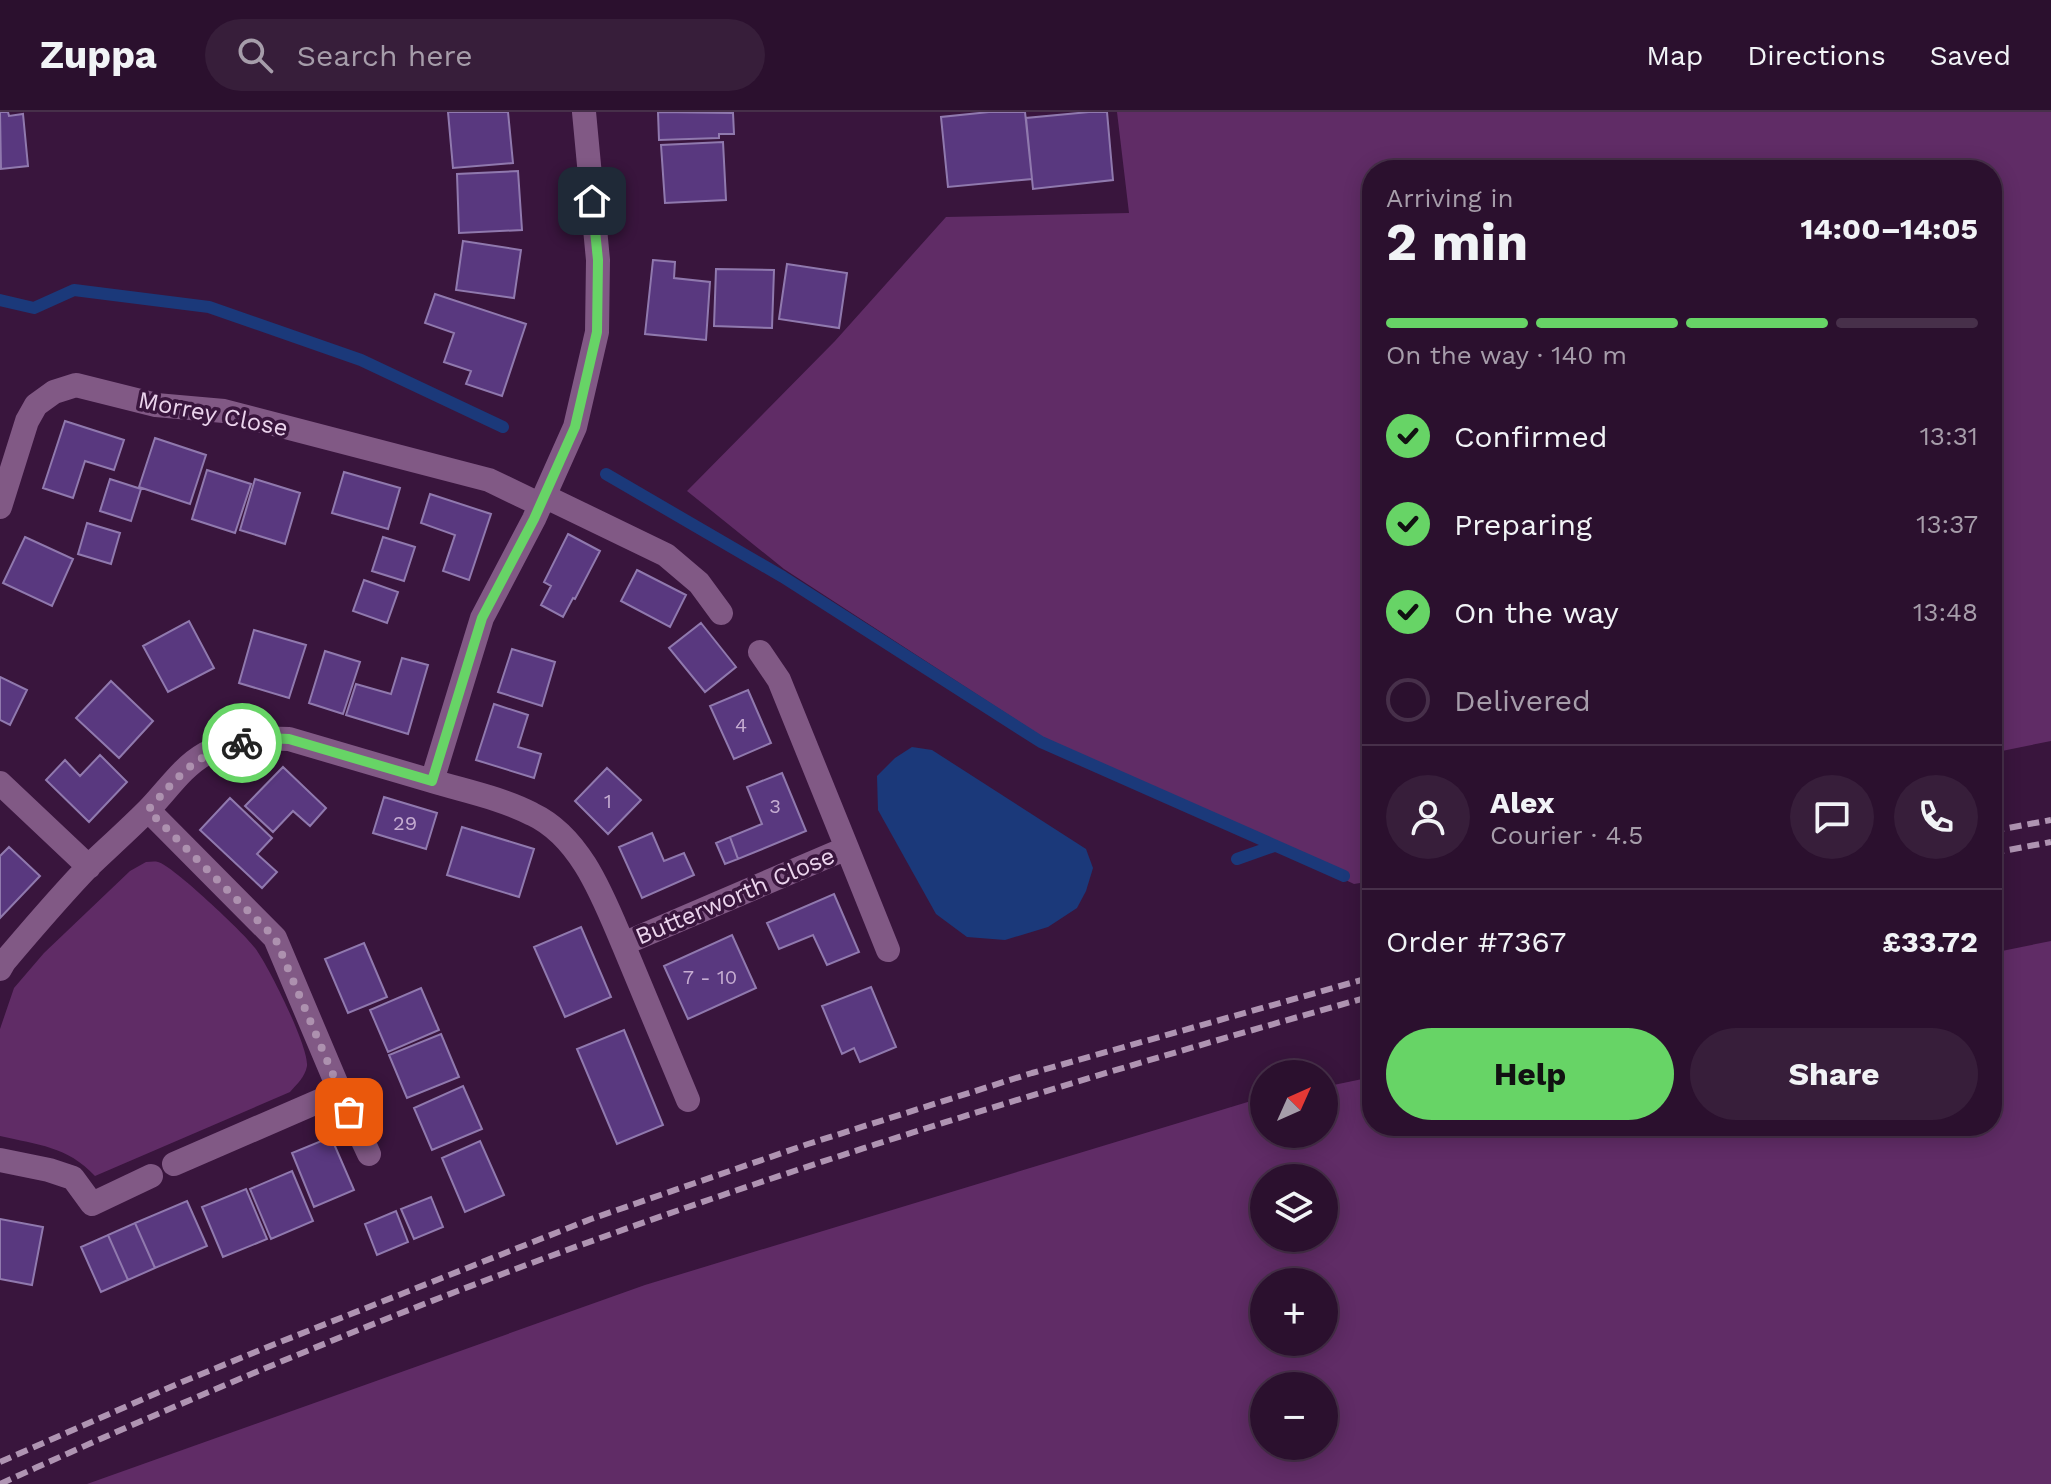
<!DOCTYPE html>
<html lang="en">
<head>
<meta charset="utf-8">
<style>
  :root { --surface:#2b102e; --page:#371e3a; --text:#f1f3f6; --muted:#a69daa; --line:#47304a; --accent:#67d466 }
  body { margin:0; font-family:"Work Sans",sans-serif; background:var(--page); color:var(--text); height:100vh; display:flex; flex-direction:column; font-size:30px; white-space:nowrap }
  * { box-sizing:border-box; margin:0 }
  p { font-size:26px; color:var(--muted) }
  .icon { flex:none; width:44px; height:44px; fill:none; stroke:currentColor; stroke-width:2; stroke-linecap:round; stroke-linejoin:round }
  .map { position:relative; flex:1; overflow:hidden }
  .panel { position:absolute; left:1362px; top:48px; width:640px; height:976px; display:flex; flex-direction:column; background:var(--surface); border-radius:32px; box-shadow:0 4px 20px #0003,0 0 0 2px var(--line) }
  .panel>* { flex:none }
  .needle { width:52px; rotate:45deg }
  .tools { position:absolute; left:1250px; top:948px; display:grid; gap:16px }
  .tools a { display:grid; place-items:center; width:88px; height:88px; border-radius:50%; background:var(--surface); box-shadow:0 4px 20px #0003,0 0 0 2px var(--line); font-size:40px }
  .pin { position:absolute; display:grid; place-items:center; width:68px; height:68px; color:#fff; margin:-34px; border-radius:16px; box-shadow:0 4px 12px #0006 }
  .courier { position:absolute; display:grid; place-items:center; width:80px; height:80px; margin:-40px; border:6px solid #67d466; border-radius:50%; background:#fff; color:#222; box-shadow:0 2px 10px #0007 }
  .headline em { font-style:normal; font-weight:700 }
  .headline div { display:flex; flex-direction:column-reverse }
  .headline { display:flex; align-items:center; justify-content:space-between; height:136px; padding:0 24px }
  h1 { font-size:52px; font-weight:700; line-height:60px }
  .bar { display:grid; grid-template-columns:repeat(4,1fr); gap:12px 8px; align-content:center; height:96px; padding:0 24px }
  .bar i { height:10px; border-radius:6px; background:var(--line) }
  .bar .on { background:var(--accent) }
  .bar p { grid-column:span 4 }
  .line { display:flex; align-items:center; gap:20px; padding:0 24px; border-top:2px solid var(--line) }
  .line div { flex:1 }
  .round { display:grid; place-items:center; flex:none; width:84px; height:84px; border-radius:42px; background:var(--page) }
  ol { padding:0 24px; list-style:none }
  li { display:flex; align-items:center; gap:24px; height:88px }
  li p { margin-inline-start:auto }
  li .icon { padding:8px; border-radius:50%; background:var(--accent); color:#111; stroke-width:4 }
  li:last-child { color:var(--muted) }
  li i { width:44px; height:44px; border:4px solid var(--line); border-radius:50% }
  .button { display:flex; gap:16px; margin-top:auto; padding:16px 24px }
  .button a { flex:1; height:92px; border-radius:48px; background:var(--accent); color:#111; font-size:32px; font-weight:700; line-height:92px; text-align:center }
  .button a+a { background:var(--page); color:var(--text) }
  header { display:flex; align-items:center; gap:48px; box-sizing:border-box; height:112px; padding:0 40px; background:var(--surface); border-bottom:2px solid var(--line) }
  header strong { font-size:38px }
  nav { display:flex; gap:44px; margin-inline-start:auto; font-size:28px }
  .search { width:560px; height:72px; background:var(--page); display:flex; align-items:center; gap:20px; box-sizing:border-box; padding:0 28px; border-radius:44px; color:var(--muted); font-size:30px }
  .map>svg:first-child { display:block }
  .green { fill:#602c66; fill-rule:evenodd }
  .water { fill:#1b397a }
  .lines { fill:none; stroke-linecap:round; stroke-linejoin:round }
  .stream { stroke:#1b397a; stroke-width:12 }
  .building { fill:#59387f; stroke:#9079ae; stroke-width:2 }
  .minor { stroke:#815985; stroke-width:24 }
  .rail { stroke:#af94b2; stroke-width:6; stroke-dasharray:12 6; stroke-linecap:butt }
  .done { stroke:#ad91af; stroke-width:8; stroke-dasharray:0 14.4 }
  .route { stroke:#67d466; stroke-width:10 }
  .labels { text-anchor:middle; stroke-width:7; stroke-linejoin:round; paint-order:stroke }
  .number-label { font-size:20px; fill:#c6add2 }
  .street-label { font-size:24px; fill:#ebd4ed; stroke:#39153d }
</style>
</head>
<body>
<header>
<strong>Zuppa</strong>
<div class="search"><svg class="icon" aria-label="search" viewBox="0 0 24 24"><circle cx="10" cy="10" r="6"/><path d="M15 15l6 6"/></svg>Search here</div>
<nav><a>Map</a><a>Directions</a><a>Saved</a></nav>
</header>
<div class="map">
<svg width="2051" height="1372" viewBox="0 0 2051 1372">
  <rect width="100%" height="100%" fill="#39153d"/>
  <!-- green -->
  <path class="green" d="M1117,0h934v629l-59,12v-583h-620v711l-18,3 -313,-148 -257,-167 -97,-78 148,-150 111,-124 183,-4z
    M146,750c4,0 8,-1 12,0 14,3 87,72 97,86 13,17 54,99 52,118 -2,11 -10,18 -17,26l-195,84c-28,-30 -57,-31 -95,-40v-107l14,-41 30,-35 86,-82z
    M2051,829v543h-1964l558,-199 606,-184 13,-2v35h60v-47l48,-10v49h620v-173zM1324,1066v60h-60v-60zM1264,1170h60v60h-60zM1264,1274h60v60h-60z"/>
  <!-- water -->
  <path class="water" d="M912,635l20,3 154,99 7,19 -7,23 -9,17 -29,19 -43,13 -38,-3 -31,-23 -58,-104 -1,-34 18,-18z"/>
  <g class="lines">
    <!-- stream -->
    <path class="stream" d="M0,188l34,8 40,-18 135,17 152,53 142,67
      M606,362l177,103 258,165 303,134
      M1237,747l37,-13"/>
  </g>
  <!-- building -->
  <path class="building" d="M0,0h8l1,4 14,-2 5,52 -27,3z
    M448,0h60l5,51 -60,5z
    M658,0l75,1 1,21h-15v4l-60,2z
    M989,0h36l7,67 -84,8 -7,-70z
    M1089,0h18l6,68 -80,9 -7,-71z
    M723,30l3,58 -61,3 -4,-58z
    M518,59l4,59 -63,3 -2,-59z
    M463,129l58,9 -7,48 -58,-8z
    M653,148l22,2 -1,16 36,4 -4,58 -61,-6z
    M787,152l60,9 -8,55 -60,-9z
    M716,157l58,1 -2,58 -58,-2z
    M435,182l91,30 -24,72 -36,-12 5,-13 -27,-9 10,-29 -29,-10z
    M65,309l59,19 -10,30 -29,-9 -12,37 -30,-10z
    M155,326l51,17 -16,49 -51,-17z
    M207,358l44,14 -16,49 -43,-14z
    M344,360l56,16 -12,41 -56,-16z
    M110,367l31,10 -10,32 -31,-10z
    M255,367l45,14 -15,51 -45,-14z
    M430,382l61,20 -22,66 -26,-9 12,-36 -34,-12z
    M87,411l33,10 -9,31 -33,-10z
    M568,422l32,17 -25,48 -2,-1 -10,19 -22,-12 10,-19 -7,-4z
    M25,425l48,22 -21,47 -49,-23z
    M383,425l32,10 -11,34 -32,-10z
    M637,458l49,25 -16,32 -49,-26z
    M364,468l34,12 -11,31 -34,-12z
    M189,509l25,47 -46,24 -25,-46z
    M701,511l35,44 -31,25 -36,-44z
    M254,518l52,15 -17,53 -50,-15z
    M512,537l43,13 -13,44 -44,-14z
    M325,539l35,11 -17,52 -34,-11z
    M402,546l26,7 -20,69 -62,-19 10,-31 35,10z
    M0,565l27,13 -17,35 -10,-5z
    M111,569l42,40 -34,37 -43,-40z
    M748,578l23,53 -37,16 -24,-53z
    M494,592l34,11 -10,32 23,7 -7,24 -58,-18z
    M100,643l27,27 -38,40 -43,-42 19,-20 15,16z
    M283,655l43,41 -16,18 -17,-15 -20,21 -28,-26z
    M607,656l34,32 -33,34 -33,-33z
    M782,661l24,58 -68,28 -8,-22 32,-13 -15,-37z
    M384,685l53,16 -11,36 -53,-16z
    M230,686l42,40 -15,16 20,18 -15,16 -62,-58z
    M462,715l72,22 -15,48 -72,-22z
    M652,721l12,28 20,-8 10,22 -52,23 -23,-51z
    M730,725l8,22 -13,5 -9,-21z
    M9,735l31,29 -40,42v-62z
    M834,782l25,58 -32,13 -14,-30 -34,14 -12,-26z
    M581,815l30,70 -46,20 -31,-70z
    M732,823l24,53 -68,31 -24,-53z
    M364,831l23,54 -39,16 -23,-54z
    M871,875l25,60 -36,15 -6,-14 -12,6 -20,-48z
    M421,876l18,42 -51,22 -18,-42z
    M624,918l39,95 -46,19 -40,-95z
    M441,922l18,43 -52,21 -18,-43z
    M463,974l19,43 -50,21 -18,-42z
    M331,1025l23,53 -40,17 -22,-54z
    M480,1029l24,54 -39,17 -23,-54z
    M292,1059l21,50 -42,18 -21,-50z
    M246,1077l21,50 -44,18 -21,-50z
    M431,1085l12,30 -29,12 -13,-30z
    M187,1089l20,45 -52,22 -20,-45z
    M396,1099l12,31 -31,13 -12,-31z
    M0,1107l43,8 -11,58 -32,-6z
    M135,1111l20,45 -27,12 -20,-45z
    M108,1123l20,45 -27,12 -20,-45z"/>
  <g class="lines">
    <!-- minor -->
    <path class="minor" d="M544,384l122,59 33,28 22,30
      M0,395l27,-86 9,-16 18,-13 22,-7 80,20 68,6 265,69 52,25
      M432,669c33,10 69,17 100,33 49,23 71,83 91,130l224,-96 -68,-168 -19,-28
      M0,671l89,84
      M148,698l127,128 65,154 29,62
      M847,736l41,102
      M623,832l65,156
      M0,857l4,-7c28,-33 56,-66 86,-97 19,-18 39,-36 58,-55 18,-18 34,-43 57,-56 25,-13 56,-16 84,-15l143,42 50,-163 52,-99 41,-92 22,-95 1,-72 -14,-148
      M0,1048l49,10 24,8 19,26 59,-28
      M174,1052l166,-72"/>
    <!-- rail -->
    <path class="rail" d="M1992,719l59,-11
      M1992,741l59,-11
      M0,1350l182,-80 93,-38 316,-125 217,-75 224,-71 340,-96
      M0,1372c198,-90 399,-174 603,-247 253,-91 510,-168 769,-241"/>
  </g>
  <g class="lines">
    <!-- done -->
    <path class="done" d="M242,631c-45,8 -65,35 -94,67l127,128 74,174"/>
    <!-- route -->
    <path class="route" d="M242,631l23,-5 24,1 143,42 50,-163 52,-99 41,-92 22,-95 1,-72 -6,-59"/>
  </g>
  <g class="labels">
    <!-- number labels -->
    <g class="number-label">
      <text x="741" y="620">4</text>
      <text x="608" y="696">1</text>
      <text x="775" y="701">3</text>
      <text x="405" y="718">29</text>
      <text x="710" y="872">7 - 10</text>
    </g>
    <!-- street labels -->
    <g class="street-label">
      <text transform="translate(213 302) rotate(11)" y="8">Morrey Close</text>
      <text transform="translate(735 784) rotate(-23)" y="8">Butterworth Close</text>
    </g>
  </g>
</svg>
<div class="tools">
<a><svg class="needle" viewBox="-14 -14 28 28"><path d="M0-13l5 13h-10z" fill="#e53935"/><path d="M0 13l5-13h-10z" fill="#a69daa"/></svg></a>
<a><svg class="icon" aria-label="layers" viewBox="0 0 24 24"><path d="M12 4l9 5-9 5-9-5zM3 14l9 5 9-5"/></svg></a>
<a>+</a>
<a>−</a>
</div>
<div class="pin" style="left:349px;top:1000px;background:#ea580c"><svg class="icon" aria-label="bag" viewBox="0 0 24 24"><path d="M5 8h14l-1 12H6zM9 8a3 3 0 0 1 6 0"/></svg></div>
<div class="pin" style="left:592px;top:89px;background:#1f2937"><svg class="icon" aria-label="home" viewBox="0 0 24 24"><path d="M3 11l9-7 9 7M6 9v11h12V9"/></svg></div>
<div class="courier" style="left:242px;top:631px"><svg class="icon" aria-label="bike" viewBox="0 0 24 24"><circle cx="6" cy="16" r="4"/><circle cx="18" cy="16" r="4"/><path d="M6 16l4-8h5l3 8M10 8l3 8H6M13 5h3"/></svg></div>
<section class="panel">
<div class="headline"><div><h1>2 min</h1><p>Arriving in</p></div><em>14:00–14:05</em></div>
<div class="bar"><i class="on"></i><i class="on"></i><i class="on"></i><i></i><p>On the way · 140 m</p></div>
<ol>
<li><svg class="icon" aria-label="check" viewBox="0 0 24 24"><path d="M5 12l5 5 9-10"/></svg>Confirmed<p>13:31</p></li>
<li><svg class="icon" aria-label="check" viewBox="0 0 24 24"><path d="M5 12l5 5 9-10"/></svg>Preparing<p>13:37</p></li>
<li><svg class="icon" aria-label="check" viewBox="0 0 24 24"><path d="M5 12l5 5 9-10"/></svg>On the way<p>13:48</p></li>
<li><i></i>Delivered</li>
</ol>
<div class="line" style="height:144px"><a class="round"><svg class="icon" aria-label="person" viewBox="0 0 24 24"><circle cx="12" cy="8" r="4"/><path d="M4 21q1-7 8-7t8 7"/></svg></a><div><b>Alex</b><p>Courier · 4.5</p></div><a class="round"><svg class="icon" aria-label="chat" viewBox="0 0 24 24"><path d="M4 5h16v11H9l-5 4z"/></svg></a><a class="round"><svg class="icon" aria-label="phone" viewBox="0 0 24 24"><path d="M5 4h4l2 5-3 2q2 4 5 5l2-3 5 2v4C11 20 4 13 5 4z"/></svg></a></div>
<div class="line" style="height:104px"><div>Order #7367</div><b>£33.72</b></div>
<div class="button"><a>Help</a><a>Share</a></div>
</section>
</div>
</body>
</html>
